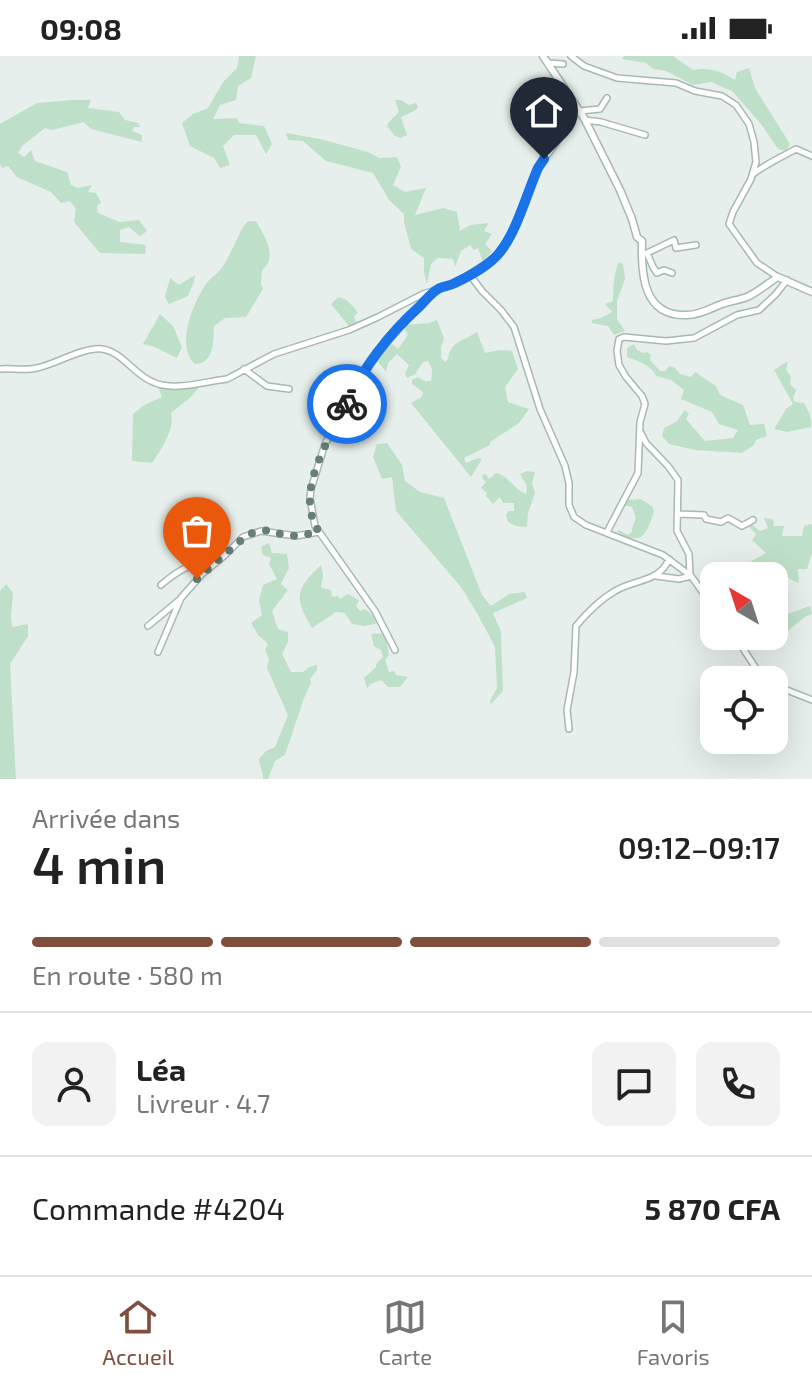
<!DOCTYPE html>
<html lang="fr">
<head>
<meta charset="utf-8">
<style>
  :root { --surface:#fff; --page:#f2f2f2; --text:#222; --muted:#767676; --line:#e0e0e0; --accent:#804e3d }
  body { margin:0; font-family:"Exo 2",sans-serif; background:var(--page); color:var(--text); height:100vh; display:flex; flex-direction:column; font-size:30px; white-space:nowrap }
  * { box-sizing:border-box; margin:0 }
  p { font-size:26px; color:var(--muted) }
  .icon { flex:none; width:44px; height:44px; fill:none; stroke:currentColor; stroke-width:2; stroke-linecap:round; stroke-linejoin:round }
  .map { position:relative; height:723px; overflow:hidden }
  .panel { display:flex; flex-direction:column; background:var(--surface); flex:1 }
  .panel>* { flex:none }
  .needle { width:52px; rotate:321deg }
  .buttons { position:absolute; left:700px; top:506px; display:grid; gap:16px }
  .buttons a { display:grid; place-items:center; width:88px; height:88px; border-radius:16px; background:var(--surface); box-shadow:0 8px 32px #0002; font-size:40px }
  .pin { position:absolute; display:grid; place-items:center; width:68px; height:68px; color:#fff; margin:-82px -34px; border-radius:50% 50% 50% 0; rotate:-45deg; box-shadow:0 0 8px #0007 }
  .pin .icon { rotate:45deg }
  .courier { position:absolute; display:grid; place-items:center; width:80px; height:80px; margin:-40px; border:6px solid #1a73e8; border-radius:50%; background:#fff; color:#222; box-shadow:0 2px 10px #0007 }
  .summary em { font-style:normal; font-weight:600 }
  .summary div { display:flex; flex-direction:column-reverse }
  .summary { display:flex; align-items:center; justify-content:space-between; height:136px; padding:0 32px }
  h1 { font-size:52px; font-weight:600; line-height:60px }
  .bar { display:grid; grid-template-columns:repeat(4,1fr); gap:12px 8px; align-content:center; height:96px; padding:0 32px }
  .bar i { height:10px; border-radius:6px; background:var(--line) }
  .bar .selected { background:var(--accent) }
  .bar p { grid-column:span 4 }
  .line { display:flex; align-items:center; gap:20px; padding:0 32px; border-top:2px solid var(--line) }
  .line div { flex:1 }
  .round { display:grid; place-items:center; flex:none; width:84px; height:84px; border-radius:16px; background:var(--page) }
  .status { display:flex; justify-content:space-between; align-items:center; height:56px; padding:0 40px; background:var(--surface); direction:ltr }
  .status svg { height:22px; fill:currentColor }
  .tabs { display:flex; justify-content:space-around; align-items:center; height:112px; border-top:2px solid var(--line); background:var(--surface); font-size:22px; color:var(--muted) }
  .tabs a { display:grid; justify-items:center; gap:4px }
  .tabs .selected { color:var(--accent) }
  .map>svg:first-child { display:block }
  .green { fill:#bfe0c8 }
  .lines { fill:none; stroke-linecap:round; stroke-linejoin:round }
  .minor-casing { stroke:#a8b8b2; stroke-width:8 }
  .tertiary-casing { stroke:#a8b8b2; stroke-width:9 }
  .minor { stroke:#fff; stroke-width:5 }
  .tertiary { stroke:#fff; stroke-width:6 }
  .done { stroke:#687f78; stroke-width:8; stroke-dasharray:0 14.4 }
  .route { stroke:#1a73e8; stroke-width:10 }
</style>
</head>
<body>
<div class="status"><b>09:08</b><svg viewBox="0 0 49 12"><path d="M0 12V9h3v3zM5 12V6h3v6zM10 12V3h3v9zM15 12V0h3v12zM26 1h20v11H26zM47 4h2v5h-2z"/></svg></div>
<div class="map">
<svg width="812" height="723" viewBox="0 0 812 723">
  <rect width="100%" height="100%" fill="#e6efeb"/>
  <!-- green -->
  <path class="green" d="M239,0h17l-5,22 -13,8 -2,14 -16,5 -7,14 24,-1 2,5 25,3 8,18 -6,10 -10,-19h-22l-11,11 7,19 -10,3 -6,-10 -24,-12 -8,-23 11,-9 15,-6 15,-26 14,-14z
    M624,0h49l20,14c18,-3 27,1 42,10l2,-8 12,-4 6,20 35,56 -4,7 -8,-2 -17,-25 -29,-33 -21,-9 -18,3 -27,-14 -13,-2 -7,-6 -24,-4z
    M557,24l16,22 -4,27 -34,46 -3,-1 7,-11v-18h-6v-20l9,-16 4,1 -7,10 3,6 15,3 7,-4 -2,-4 6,-5 3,-11 -6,-6 -10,1 -6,5 -5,-3 8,-21z
    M73,44h18l-3,8 31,4 6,8 13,3 2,4h-6l-2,4 10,4v7l-51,-13 -7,-7 -32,8 -7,-2 -23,18 -4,7 6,4 7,-7 4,11 32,11 4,13 7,3 14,-3 -4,7 8,1 5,9 -4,4 1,7 21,9 20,-2 8,11 -7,5 -11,-9 -9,3v12l26,3 -1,9 -45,-1 -26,-31 2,-13 -6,-8 -9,2 -10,-11 -34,-15 -9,-11 -6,2 -2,-4v-40l37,-21z
    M395,44h6l8,5 7,-2 2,3 -2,4 -15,7 6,18 -6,3 -6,-2 -8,-10 2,-4 10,-10z
    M286,77l34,6 48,13 11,6 18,-1 4,10 -8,18 12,7 21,-4 -11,27 28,-7 14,4 3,19 10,-6 19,-2 -5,8 8,3 -7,10 7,7 -9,11 -5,-14 -4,2 -4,-5 -9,6 -6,16 -2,-8 -15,-1 -7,6 -4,20 -3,-11v-15l-13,-9 -7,-27v-8l-15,-14 -16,-27 -47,-12 -23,-20 -15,-1z
    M248,165h8c8,15 23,35 6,49l-1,13 2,6 -17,28 -21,1 -11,8c-1,15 1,37 -19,38 -20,-18 -2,-61 11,-80 5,-7 13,-11 17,-18 8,-12 13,-26 20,-39z
    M619,206l4,2 2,15 -8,22v18l8,12 -11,4 -6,-9 -16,-3v-3l9,-2 11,-6 -7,-8 8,-3c0,-11 1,-30 6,-39z
    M195,219l-1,7 -6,14 -19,8 -4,-7 5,-19 9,7z
    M338,241c10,2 14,8 20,16l-4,3 1,5 4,1 -10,4 -18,-22z
    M160,258l13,12 9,21 -5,11 -22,-11 -12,-3z
    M437,264l7,18 -3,10v10l4,4 3,-3c2,-17 15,-18 29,-27l8,21 15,-3 12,1 6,18 -13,18 3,15 21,7 -10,14 -29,19v3l-26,13 2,5 12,-5 4,1 -11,18 -60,-74 11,-6 1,-5 -11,-8v-4l6,-3 6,4h7l1,-12 -4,-8 -5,1 -8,12 -8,4 -2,-4 4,-9 -12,-11 -9,9 -2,9 -11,-14 15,-16 8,7 10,-14 -5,-10 26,-2z
    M634,288l3,6 6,3 4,-1 4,3 -1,5 10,11h5l4,-5 6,2 5,6 11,3 4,-5 21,14 4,9 23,10 7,20 14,-1 3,12 -11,4 -2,5 -12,8 -47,-3 -26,-6 -7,-8 2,-8 12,-6 9,-12 4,3 -3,6 19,22 28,-3 5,-8 -19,-6 -7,-12 -31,-13 3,-9 -13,-10 -15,-4c-4,-11 -19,-15 -29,-19v-9z
    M788,305l-2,9 5,7 -1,7 6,6 -3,8 2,4 9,1c5,9 8,14 7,24l-24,5 -13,-3 12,-20 7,-5 -19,-34z
    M201,329l-10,12 -20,16c4,16 -10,37 -19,50l-20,-2 1,-47 11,-9 18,-8 -4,-10 8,2z
    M387,387l15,22 3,16 15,11 24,6 38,97 9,11 18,-12 16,-2 2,6 -34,15 8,19 2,59 -12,13 -1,-3 7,-13 -2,-41 -18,-34 -16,-26 -65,-76 -4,-34 -10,2 -9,-22 4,-13z
    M527,415l8,1 -3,11 3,10 -7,20 -1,14 -11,-1 -8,-4 -2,-8 3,-3h5v-8h-11l-3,-6 -7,7 -7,-8 1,-3 -6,-5 5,-6 -3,-3 -1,-4 4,-1 3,5 7,-6c12,2 18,17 30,21l1,-8 -7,-12z
    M641,443l12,8 1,5c-9,26 -13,33 -37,20l2,-2 9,5 4,-3v-4l4,-10 -4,-11 -9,-2 4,-5z
    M764,462l9,1 1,7h10l-2,10h20l2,-10 8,-2v29l-5,16h-9l1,14 -11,-5 -8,3 -4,8 -2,1v-14h-14l-10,-14 16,-9 -14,-13 4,-6 -8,-8 3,-2 9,7 8,-3z
    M269,487l3,10 15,1 2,14 -8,16 7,6 -16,21 6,18 10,3v10l-6,12 9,18h12l6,-5 8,-2v5l-7,9 1,4 -7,15 -19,57 -10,6 -7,18h-5c1,-7 -4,-13 -4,-20l7,-8 9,-4 13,-32 -21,-47 2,-9 -4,-9 3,-6 -10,-9 -7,-12 11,-8 -3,-15 4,-15 14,-6 -8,-15 2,-6 -8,-3 -2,-8z
    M321,509l2,10 -2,13 10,2 1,7 6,-1 2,3 8,-5 11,6 -3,6 4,5 5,-2 13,11 -3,4 -11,2 -12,-2 -7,-11 -9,-1 -24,16c-19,-31 -16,-39 9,-63z
    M6,528l7,9 -2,23 1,11 16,-3v12l-18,28 6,115h-16v-188z
    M810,550l2,8c-12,4 -18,13 -28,20l-6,-3 -4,3v-14l2,-2z
    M385,577l4,22 -4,5 4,12 5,-1 2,4 12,2 -8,10h-12l-7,-7 -10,4 -4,4 -3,-10 12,-11v-3l7,-7 -2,-7 -7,-4 -3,-12z"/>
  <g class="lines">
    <!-- minor casing -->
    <g class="minor-casing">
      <path id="minor" d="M571,0l13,10 33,12 59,5 19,8 27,5 14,9 13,19 5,18 2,20 -5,17 -18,33 -4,12 28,39 21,14
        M548,7l15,1
        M580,55l20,-2 7,-11
        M585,64l16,2 44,13
        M753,118c13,-10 28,-17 43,-25l16,7
        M647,197l27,-13 2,8 20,-3
        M647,197l6,14 4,6 7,-3 8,3
        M470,219l12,16 19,19 13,17 26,82 25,57 4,17v22l5,12 12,8 77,30 28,21 23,32
        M0,313c12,-1 25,2 37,-1 19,-4 46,-21 65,-19 21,3 32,26 51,33 19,9 47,1 67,-2l7,-1 47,-25 75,-24 29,-13 45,-23 31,-10 42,-27 10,-13 7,-14 25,-62 30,-42 6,-23
        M244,313l23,17 22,3
        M641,377l5,10 22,23 10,14 -1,51 12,23 1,21
        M678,458l26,1 2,4 15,3 7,-4 14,8 11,-6
        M607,476l31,-59 2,-51 5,-18 -3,-8 -16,-19 -7,-12 -2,-14 2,-12 5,-2 42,4 28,-3 43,-23 22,-5 17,-16 11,-14
        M656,520l23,3 12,-3
        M161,529c17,-15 33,-24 56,-24
        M148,570l30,-25
        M735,580l20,31 11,13
        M395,594l-20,-39 -60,-85 -5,-28 1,-9 14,-45 32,-62 14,-23 23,-27 43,-42
        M158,596l23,-54 21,-24 22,-18 19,-19 18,-6 35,5 23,-4
        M774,629l38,15
        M569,673l-2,-19 7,-38 2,-46c10,-12 25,-27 39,-35 19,-12 44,-8 54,-32"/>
    </g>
    <!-- tertiary casing -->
    <g class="tertiary-casing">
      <path id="tertiary" d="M543,0l41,62 36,72 12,29 5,18 5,4c-1,33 1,76 45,74 13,0 24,-7 35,-11 8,-3 17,-4 25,-7 11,-5 21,-14 31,-20l34,15"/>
    </g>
    <!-- minor -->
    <use href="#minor" class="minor"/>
    <!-- tertiary -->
    <use href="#tertiary" class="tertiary"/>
  </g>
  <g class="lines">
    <!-- done -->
    <path class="done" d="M197,523l51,-45 20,-4 16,5 12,1 23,-4c-26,-40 10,-92 28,-128"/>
    <!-- route -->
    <path class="route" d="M347,348c17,-38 42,-70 73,-98 5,-5 11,-13 18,-17 5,-3 12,-3 17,-6 15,-7 35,-18 45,-31 17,-21 27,-59 38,-84l6,-9"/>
  </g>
</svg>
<div class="buttons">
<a><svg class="needle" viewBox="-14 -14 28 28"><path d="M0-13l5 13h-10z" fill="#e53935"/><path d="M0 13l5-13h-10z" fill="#767676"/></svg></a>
<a><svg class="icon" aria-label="locate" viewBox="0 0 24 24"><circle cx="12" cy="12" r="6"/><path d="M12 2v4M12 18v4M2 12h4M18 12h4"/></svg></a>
</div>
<div class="pin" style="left:197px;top:523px;background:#ea580c"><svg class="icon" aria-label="bag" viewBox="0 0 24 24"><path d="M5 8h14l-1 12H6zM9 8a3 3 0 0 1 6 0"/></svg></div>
<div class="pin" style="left:544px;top:103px;background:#1f2937"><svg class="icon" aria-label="home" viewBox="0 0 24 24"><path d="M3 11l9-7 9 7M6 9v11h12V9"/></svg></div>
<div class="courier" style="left:347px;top:348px"><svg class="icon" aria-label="bike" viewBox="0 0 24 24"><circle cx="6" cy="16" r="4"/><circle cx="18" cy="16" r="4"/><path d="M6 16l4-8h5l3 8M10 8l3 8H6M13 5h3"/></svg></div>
</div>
<section class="panel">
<div class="summary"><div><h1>4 min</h1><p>Arrivée dans</p></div><em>09:12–09:17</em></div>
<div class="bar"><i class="selected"></i><i class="selected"></i><i class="selected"></i><i></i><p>En route · 580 m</p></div>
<div class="line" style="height:144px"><a class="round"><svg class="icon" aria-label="person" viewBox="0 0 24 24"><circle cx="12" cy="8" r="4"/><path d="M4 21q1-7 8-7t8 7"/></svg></a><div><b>Léa</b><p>Livreur · 4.7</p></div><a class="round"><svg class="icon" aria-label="chat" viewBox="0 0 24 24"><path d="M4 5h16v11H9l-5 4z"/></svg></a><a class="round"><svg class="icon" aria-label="phone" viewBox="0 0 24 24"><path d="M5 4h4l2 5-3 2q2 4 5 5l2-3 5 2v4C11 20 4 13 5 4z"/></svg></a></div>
<div class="line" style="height:104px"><div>Commande #4204</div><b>5 870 CFA</b></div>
</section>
<nav class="tabs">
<a class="selected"><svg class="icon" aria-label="home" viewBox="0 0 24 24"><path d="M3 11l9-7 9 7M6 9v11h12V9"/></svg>Accueil</a>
<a><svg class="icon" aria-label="map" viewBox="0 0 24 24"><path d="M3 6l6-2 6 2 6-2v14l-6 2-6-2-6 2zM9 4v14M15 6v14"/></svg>Carte</a>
<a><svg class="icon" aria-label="saved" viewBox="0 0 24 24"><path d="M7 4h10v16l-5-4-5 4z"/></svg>Favoris</a>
</nav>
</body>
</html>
